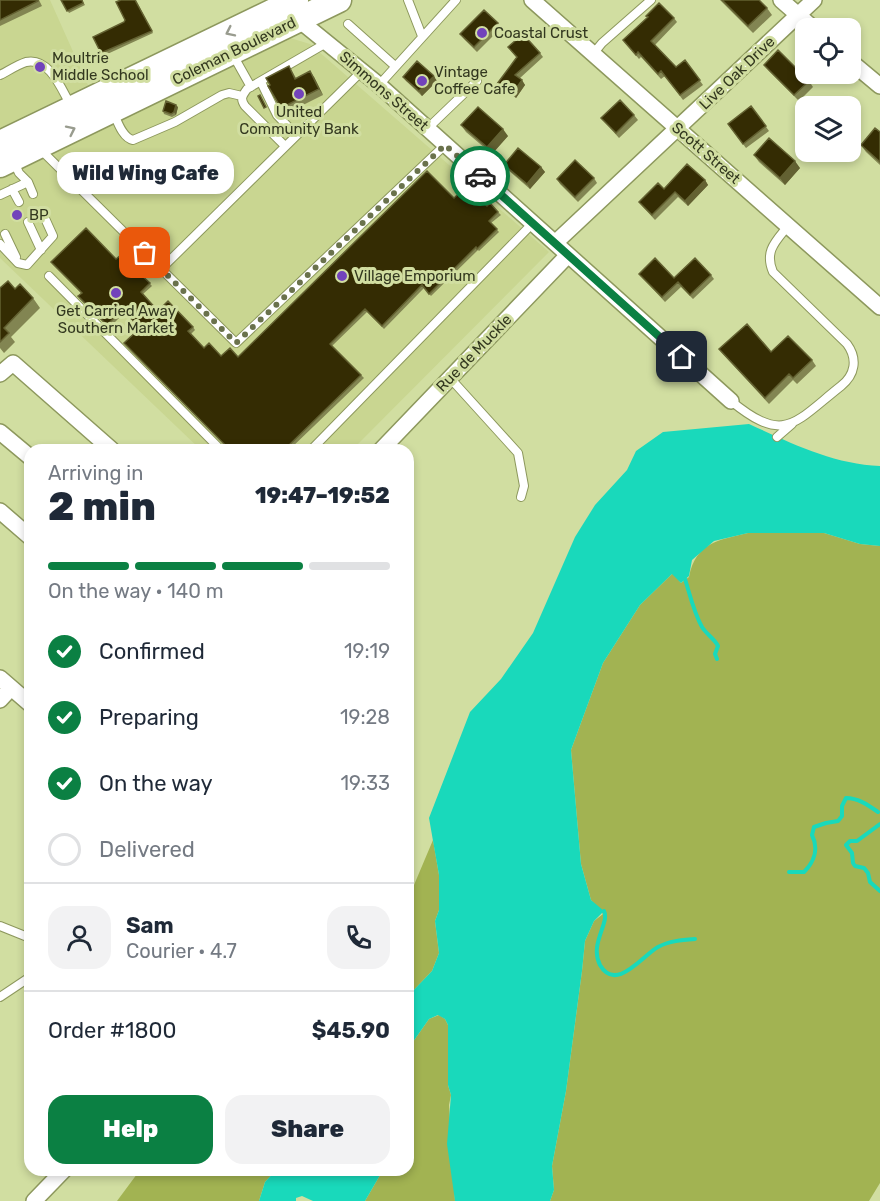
<!DOCTYPE html>
<html lang="en">
<head>
<meta charset="utf-8">
<style>
  :root { --surface:#fff; --page:#f2f2f3; --text:#1f2937; --muted:#747a83; --line:#e0e1e3; --accent:#0b8043 }
  body { margin:0; font-family:Rubik,sans-serif; background:var(--page); color:var(--text); height:100vh; display:flex; flex-direction:column; font-size:22px; white-space:nowrap }
  * { box-sizing:border-box; margin:0 }
  p { font-size:20px; color:var(--muted) }
  .icon { flex:none; width:33px; height:33px; fill:none; stroke:currentColor; stroke-width:2; stroke-linecap:round; stroke-linejoin:round }
  .map { position:relative; flex:1; overflow:hidden }
  .panel { position:absolute; left:24px; top:444px; width:390px; height:732px; display:flex; flex-direction:column; background:var(--surface); border-radius:18px; box-shadow:0 3px 9px #0003 }
  .panel>* { flex:none }
  .buttons { position:absolute; left:795px; top:18px; display:grid; gap:12px }
  .buttons a { display:grid; place-items:center; width:66px; height:66px; border-radius:12px; background:var(--surface); box-shadow:0 3px 9px #0003; font-size:30px }
  .pin { position:absolute; display:grid; place-items:center; width:51px; height:51px; color:#fff; margin:-26px; border-radius:12px; box-shadow:0 3px 9px #0006 }
  .courier { position:absolute; display:grid; place-items:center; width:60px; height:60px; margin:-30px; border:4px solid #0b8043; border-radius:50%; background:#fff; color:#222; box-shadow:0 2px 8px #0007 }
  .bubble { position:absolute; height:42px; border-radius:18px; background:var(--surface); box-shadow:0 3px 9px #0003; font-size:20px; font-weight:800; line-height:42px; text-align:center }
  .head em { font-style:normal; font-weight:800 }
  .head div { display:flex; flex-direction:column-reverse }
  .head { display:flex; align-items:center; justify-content:space-between; height:102px; padding:0 24px }
  h1 { font-size:39px; font-weight:800; line-height:45px }
  .bar { display:grid; grid-template-columns:repeat(4,1fr); gap:9px 6px; align-content:center; height:72px; padding:0 24px }
  .bar i { height:8px; border-radius:4px; background:var(--line) }
  .bar .selected { background:var(--accent) }
  .bar p { grid-column:span 4 }
  .line { display:flex; align-items:center; gap:15px; padding:0 24px; border-top:2px solid var(--line) }
  .line div { flex:1 }
  .round { display:grid; place-items:center; flex:none; width:63px; height:63px; border-radius:18px; background:var(--page) }
  ol { padding:0 24px; list-style:none }
  li { display:flex; align-items:center; gap:18px; height:66px }
  li p { margin-inline-start:auto }
  li .icon { padding:6px; border-radius:50%; background:var(--accent); color:#fff; stroke-width:4 }
  li:last-child { color:var(--muted) }
  li i { width:33px; height:33px; border:3px solid var(--line); border-radius:50% }
  .action { display:flex; gap:12px; margin-top:auto; padding:12px 24px }
  .action a { flex:1; height:69px; border-radius:18px; background:var(--accent); color:#fff; font-size:24px; font-weight:800; line-height:69px; text-align:center }
  .action a+a { background:var(--page); color:var(--text) }
  .map>svg:first-child { display:block }
  .built { fill:#c9d691 }
  .green { fill:#a2b352 }
  .water { fill:#19d9bb }
  .lines { fill:none; stroke-linecap:round; stroke-linejoin:round }
  .stream { stroke:#19d9bb; stroke-width:4 }
  .lane-casing { stroke:#8d985d; stroke-width:10 }
  .street-casing { stroke:#8d985d; stroke-width:18 }
  .primary-casing { stroke:#8d985d; stroke-width:27 }
  .lane { stroke:#fff; stroke-width:8 }
  .street { stroke:#fff; stroke-width:15 }
  .primary { stroke:#fff; stroke-width:24 }
  .wall { fill:#828552 }
  .shaded-wall { fill:#636132 }
  .building { fill:#342c03; stroke:#636132; stroke-width:1.5 }
  .oneway { stroke:#999c8f }
  .done { stroke:#6a724c; stroke-width:6; stroke-dasharray:0 10.8 }
  .route { stroke:#0b8043; stroke-width:8 }
  .poi-dot { fill:#7243bb; stroke:#d1dea1; stroke-width:2 }
  .labels { text-anchor:middle; stroke-width:6; stroke-linejoin:round; paint-order:stroke }
  .poi-label { font-size:15px; fill:#33381f; stroke:#d1dea1; text-anchor:start }
  .street-label { font-size:15px; fill:#33381f; stroke:#d1dea1 }
</style>
</head>
<body>
<div class="map">
<svg width="880" height="1201" viewBox="0 0 880 1201">
  <rect width="100%" height="100%" fill="#d1dea1"/>
  <!-- built -->
  <path class="built" d="M0,0h50l38,85 -88,43z
    M290,38l20,6 239,208 -197,198h-151l-201,-192v-81z"/>
  <!-- green -->
  <path class="green" d="M748,533h76l36,11 20,2v637l-11,18h-319l4,-11 -2,-24 14,-75 16,-120 3,-30 9,-20 9,-7 -12,-14 -10,-36 -10,-114 32,-87 37,-58 33,-32 8,10 8,-6c7,-35 30,-37 59,-44z
    M433,840l6,35v35l-4,11 4,32 -7,18 -24,25v-74l6,-37z
    M439,1015l6,4 3,6v60l3,10 -2,10 6,96h-90l18,-31h25v-121l21,-30z
    M140,1170h136l-11,12 -6,19h-142z"/>
  <!-- water -->
  <path class="water" d="M749,424c42,19 84,40 131,42v80l-20,-2 -36,-11h-76l-34,8 -22,19 -3,16 -8,7 -9,-9 -32,31 -37,58 -32,87 10,114 10,36 13,11 -10,10 -9,20 -3,30 -16,120 -14,75 2,24 -4,11h-95l-8,-57 4,-49 -3,-10v-60l-3,-6 -7,-4 -9,4 -21,30v-53l24,-25 7,-18 -4,-32 4,-11v-35l-10,-57 41,-106 31,-33 32,-46 42,-96 20,-32 32,-35 9,-19 27,-19z
    M276,1170h107l-18,31h-52l-11,-5 -6,2v3h-37l6,-19z"/>
  <g class="lines">
    <!-- stream -->
    <path class="stream" d="M685,579c5,16 9,34 17,48 5,8 12,11 16,19l-3,8 2,5
      M880,824l-23,17h-7l-4,4 6,8 1,10 2,3 9,2 4,5 2,9 10,9
      M789,872h15c10,-10 15,-23 8,-37l2,-8 12,-4 12,-2 4,-5v-10l4,-8c12,0 22,7 32,14
      M604,911c6,12 -15,33 -4,54 16,28 43,-10 58,-18 11,-6 24,-7 37,-8"/>
    <!-- lane casing -->
    <g class="lane-casing">
      <path id="lane" d="M408,0l14,36
        M348,24l47,42
        M593,54l9,-11 49,-43
        M233,55l18,32
        M0,75c8,-4 17,-10 26,-13 23,-5 35,26 44,42
        M261,82l16,33 19,20
        M379,85l77,-85
        M114,114c4,9 9,24 19,26l42,-18 47,-27 7,-2 13,3
        M427,129l50,-48
        M285,146l-40,-40c-5,-7 -3,-10 2,-17l81,-47
        M41,150l195,193 209,-198
        M28,182l5,12
        M12,189l7,13
        M0,195l28,-13 -9,-9 -5,-11
        M28,222l13,28
        M5,234l11,23
        M0,244l18,19 9,2 26,-29 -10,-22
        M161,269l201,-198
        M49,276l172,174
        M450,378l68,75 6,33 -3,11
        M731,401c54,44 63,22 110,-15 14,-11 17,-27 6,-42l-74,-72c-9,-21 3,-31 15,-46
        M777,437l15,-13
        M311,450l221,-226
        M0,926l30,12
        M0,997l30,-20"/>
    </g>
    <!-- street casing -->
    <g class="street-casing">
      <path id="street" d="M532,0l348,307
        M781,0l32,28
        M294,16l85,69 352,316
        M850,61l30,25
        M555,243l259,-243
        M0,374l13,-11 99,87
        M0,432l30,25
        M381,450l187,-195
        M0,511l30,26
        M0,678l30,26
        M0,700l11,-12
        M34,1201l30,-31"/>
    </g>
    <!-- primary casing -->
    <g class="primary-casing">
      <path id="primary" d="M0,143l296,-143
        M0,165l339,-165"/>
    </g>
    <!-- lane -->
    <use href="#lane" class="lane"/>
    <!-- street -->
    <use href="#street" class="street"/>
    <!-- primary -->
    <use href="#primary" class="primary"/>
  </g>
  <!-- wall -->
  <path class="wall" d="M0,0h39l3,6 -42,20z
    M61,0h21l3,5 -16,8z
    M136,0l17,33 -50,23 -2,-3 23,-31z
    M720,0h39l8,8 5,7 -19,18z
    M674,18l3,4 -22,23 21,22 9,-7 18,25 -20,15 -18,-24 -4,3 -20,-22 -2,2 -16,-19z
    M498,23l3,5 -24,24 -13,-13 -4,-5z
    M508,47l32,6 3,4 -23,21 5,7 -9,13 -10,-8 -2,2 -7,-8 20,-26z
    M764,65l45,16 4,6 -14,14 -30,-30z
    M289,66l7,12 18,-1 9,18 -38,19 -4,-6z
    M434,76l3,5 -15,15 -16,-15 -3,-4z
    M751,106l18,25 -23,17 -18,-24z
    M178,107l-2,8 -4,2 -8,-3 -1,-3z
    M634,115l4,5 -19,18 -18,-20z
    M461,125l47,11 -16,18 -26,-22z
    M880,132v33l-14,-13 -5,-7z
    M754,155l46,13 -15,17 -26,-23z
    M504,165l37,2 4,5 -15,17 -22,-19z
    M594,178l3,5 -19,19 -18,-18 -3,-5z
    M705,180l3,5 -20,21 -10,-9 -23,23 -12,-13 -4,-5 25,-13z
    M454,198l33,8 11,6 3,3 -10,8 8,9 -20,19 -1,-1 -47,46 -7,-8 -40,41 -17,-17 -35,34 32,32 -75,72h-59l-103,-104 -3,-3 16,-15 -16,-15 -15,15 -29,-29 -2,-3 3,-3 -30,-31 65,-3 14,5 12,8 2,3 -1,1 9,10 -9,8 15,17 35,16 2,3 -4,4 13,14 17,8 17,1z
    M639,274l35,4 37,-3 3,4 -21,20 -12,-12 -16,15z
    M0,288l15,1 18,9 7,10 -29,29 4,5 -11,11 -4,-5z
    M719,349l52,3 41,8 4,6 -19,18 -4,-4 -24,24 -46,-50z"/>
  <!-- shaded-wall -->
  <path class="shaded-wall" d="M310,71l4,6 9,18 -4,-6z
    M434,76l3,5 -15,15 -3,-5z
    M522,80l3,5 -9,13 -3,-5z
    M176,105l2,2 -2,8 -2,-3z
    M503,129l5,7 -16,18 -5,-7z
    M795,161l5,7 -15,17 -5,-7z
    M541,167l4,5 -15,17 -3,-5z
    M705,180l3,5 -20,21 -3,-5z"/>
  <!-- building -->
  <path class="building" d="M0,0h38v1l-38,19z
    M61,0h21l1,3 -16,8z
    M121,0h14l17,31 -51,22 -8,-16 31,-15 1,-2 -9,-18z
    M722,0h37l8,8 -19,18z
    M659,3l15,15 -23,23 25,26 9,-7 15,20 -20,15 -19,-24 -3,3 -20,-22 -2,3 -13,-15 25,-23 -2,-1z
    M484,10l14,13 -24,24 -14,-13z
    M523,34l17,19 -25,22 7,5 -9,13 -11,-7 -2,1 -3,-3 20,-27 -9,-10z
    M778,50l31,31 -15,14 -30,-30z
    M417,61l17,15 -15,15 -16,-14z
    M289,66l6,13 15,-8 9,18 -38,19 -13,-22 2,-1 -4,-7z
    M260,95l6,12 -2,1 -6,-12z
    M620,100l14,15 -18,18 -15,-15z
    M166,101l10,4 -2,7 -3,2 -8,-3z
    M751,106l15,20 -23,18 -15,-20z
    M478,107l25,22 -16,18 -26,-22z
    M875,128l5,4v30l-19,-17z
    M769,138l26,23 -15,17 -26,-23z
    M518,148l23,19 -14,17 -23,-19z
    M575,160l19,18 -19,19 -18,-18z
    M687,164l18,16 -20,21 -10,-9 -23,23 -13,-13 19,-19 6,6z
    M427,171l27,27 13,-12 20,20 3,-3 8,9 -9,9 8,8 -20,20 -1,-2 -47,47 -7,-9 -40,41 -17,-17 -35,35 31,31 -77,75h-54l-106,-107 16,-15 -18,-18 -15,15 -29,-29 4,-3 -31,-31 35,-34 30,31 5,-4 9,9 3,-2 9,10 -2,2 10,9 -9,9 17,19 10,-10 25,26 -5,4 16,17 5,-5 12,13 9,-8 8,9z
    M655,258l19,20 21,-20 16,17 -21,20 -12,-13 -16,15 -23,-23z
    M8,281l7,8 5,-5 13,14 -29,30 5,5 -9,9v-54z
    M747,324l24,28 17,-16 24,24 -19,18 -4,-4 -24,24 -46,-49z"/>
  <!-- one-way arrows -->
  <defs><path id="oneway-chevron" d="M-2-3.5L2.5 0L-2 3.5" fill="none" stroke-width="1.6" stroke-linecap="round" stroke-linejoin="round" transform="scale(1.5)"/></defs>
  <g class="oneway">
    <use href="#oneway-chevron" transform="translate(230 32) rotate(154)"/>
    <use href="#oneway-chevron" transform="translate(71 130) rotate(-26)"/>
  </g>
  <g class="lines">
    <!-- done -->
    <path class="done" d="M145,253l91,90 209,-198 35,31"/>
    <!-- route -->
    <path class="route" d="M480,176l202,181"/>
  </g>
  <!-- markers -->
  <g class="poi-dot">
    <circle cx="482" cy="33" r="6"/>
    <circle cx="40" cy="67" r="6"/>
    <circle cx="422" cy="81" r="6"/>
    <circle cx="299" cy="94" r="6"/>
    <circle cx="17" cy="215" r="6"/>
    <circle cx="342" cy="276" r="6"/>
    <circle cx="116" cy="293" r="6"/>
  </g>
  <g class="labels">
    <!-- poi labels -->
    <g class="poi-label">
      <text x="494" y="38">Coastal Crust</text>
      <text x="52" y="63">Moultrie<tspan x="52" dy="17">Middle School</tspan></text>
      <text x="434" y="77">Vintage<tspan x="434" dy="17">Coffee Cafe</tspan></text>
      <text x="299" y="117" text-anchor="middle">United<tspan x="299" dy="17">Community Bank</tspan></text>
      <text x="29" y="220">BP</text>
      <text x="354" y="281">Village Emporium</text>
      <text x="116" y="316" text-anchor="middle">Get Carried Away<tspan x="116" dy="17">Southern Market</tspan></text>
    </g>
    <!-- street labels -->
    <g class="street-label">
      <text transform="translate(234 51) rotate(-26)" y="5">Coleman Boulevard</text>
      <text transform="translate(737 73) rotate(-44)" y="5">Live Oak Drive</text>
      <text transform="translate(384 91) rotate(41)" y="5">Simmons Street</text>
      <text transform="translate(706 153) rotate(41)" y="5">Scott Street</text>
      <text transform="translate(474 353) rotate(-46)" y="5">Rue de Muckle</text>
    </g>
  </g>
</svg>
<div class="buttons">
<a><svg class="icon" aria-label="locate" viewBox="0 0 24 24"><circle cx="12" cy="12" r="6"/><path d="M12 2v4M12 18v4M2 12h4M18 12h4"/></svg></a>
<a><svg class="icon" aria-label="layers" viewBox="0 0 24 24"><path d="M12 4l9 5-9 5-9-5zM3 14l9 5 9-5"/></svg></a>
</div>
<div class="pin" style="left:145px;top:253px;background:#ea580c"><svg class="icon" aria-label="bag" viewBox="0 0 24 24"><path d="M5 8h14l-1 12H6zM9 8a3 3 0 0 1 6 0"/></svg></div>
<div class="pin" style="left:682px;top:357px;background:#1f2937"><svg class="icon" aria-label="home" viewBox="0 0 24 24"><path d="M3 11l9-7 9 7M6 9v11h12V9"/></svg></div>
<div class="courier" style="left:480px;top:176px"><svg class="icon" aria-label="car" viewBox="0 0 24 24"><path d="M5 17H2v-5l4-1 3-4h7l3 4 3 1v5h-3M9 17h6M6 11h13"/><circle cx="7" cy="17" r="2"/><circle cx="17" cy="17" r="2"/></svg></div>
<div class="bubble" style="left:57px;top:152px;width:177px">Wild Wing Cafe</div>
<section class="panel">
<div class="head"><div><h1>2 min</h1><p>Arriving in</p></div><em>19:47–19:52</em></div>
<div class="bar"><i class="selected"></i><i class="selected"></i><i class="selected"></i><i></i><p>On the way · 140 m</p></div>
<ol>
<li><svg class="icon" aria-label="check" viewBox="0 0 24 24"><path d="M5 12l5 5 9-10"/></svg>Confirmed<p>19:19</p></li>
<li><svg class="icon" aria-label="check" viewBox="0 0 24 24"><path d="M5 12l5 5 9-10"/></svg>Preparing<p>19:28</p></li>
<li><svg class="icon" aria-label="check" viewBox="0 0 24 24"><path d="M5 12l5 5 9-10"/></svg>On the way<p>19:33</p></li>
<li><i></i>Delivered</li>
</ol>
<div class="line" style="height:108px"><a class="round"><svg class="icon" aria-label="person" viewBox="0 0 24 24"><circle cx="12" cy="8" r="4"/><path d="M4 21q1-7 8-7t8 7"/></svg></a><div><b>Sam</b><p>Courier · 4.7</p></div><a class="round"><svg class="icon" aria-label="phone" viewBox="0 0 24 24"><path d="M5 4h4l2 5-3 2q2 4 5 5l2-3 5 2v4C11 20 4 13 5 4z"/></svg></a></div>
<div class="line" style="height:78px"><div>Order #1800</div><b>$45.90</b></div>
<div class="action"><a>Help</a><a>Share</a></div>
</section>
</div>
</body>
</html>
